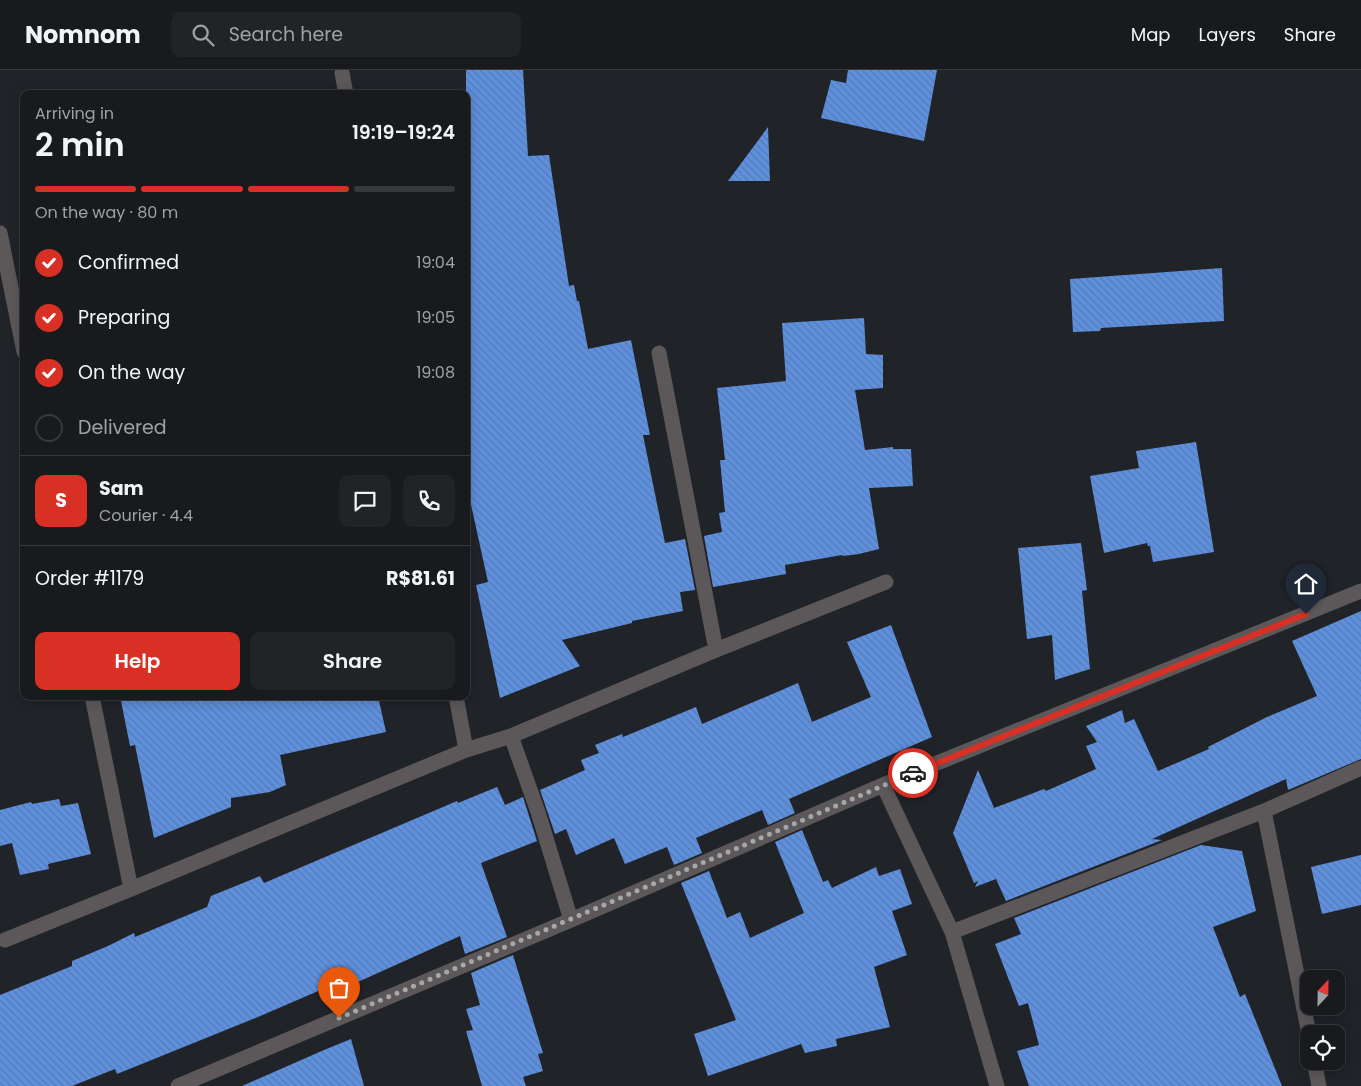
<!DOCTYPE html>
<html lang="en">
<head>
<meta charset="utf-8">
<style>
  :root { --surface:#181a1e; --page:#212327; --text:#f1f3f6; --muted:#9fa1a4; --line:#36383c; --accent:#d93025 }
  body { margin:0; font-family:Poppins,sans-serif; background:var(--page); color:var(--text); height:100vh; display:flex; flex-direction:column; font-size:19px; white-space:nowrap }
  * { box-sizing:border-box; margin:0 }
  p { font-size:16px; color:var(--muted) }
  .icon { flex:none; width:28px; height:28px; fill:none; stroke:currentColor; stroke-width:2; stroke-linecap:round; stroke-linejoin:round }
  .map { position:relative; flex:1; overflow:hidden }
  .panel { position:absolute; left:20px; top:20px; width:450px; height:610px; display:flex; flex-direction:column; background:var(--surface); border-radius:10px; box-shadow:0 2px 12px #0003,0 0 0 1px var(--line) }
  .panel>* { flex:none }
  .needle { width:32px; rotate:22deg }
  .buttons { position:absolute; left:1300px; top:900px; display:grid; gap:10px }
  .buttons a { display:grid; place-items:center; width:45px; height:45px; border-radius:10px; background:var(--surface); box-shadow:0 2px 12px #0003,0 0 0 1px var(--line); font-size:25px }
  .pin { position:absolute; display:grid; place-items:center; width:42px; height:42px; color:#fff; margin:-51px -21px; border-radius:50% 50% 50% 0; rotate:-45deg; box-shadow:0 0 5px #0007 }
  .pin .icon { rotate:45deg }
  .courier { position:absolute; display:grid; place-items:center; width:50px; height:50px; margin:-25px; border:4px solid #d93025; border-radius:50%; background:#fff; color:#222; box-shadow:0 1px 6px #0007 }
  .head em { font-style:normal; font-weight:600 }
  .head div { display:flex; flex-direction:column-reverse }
  .head { display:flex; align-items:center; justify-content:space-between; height:85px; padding:0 15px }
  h1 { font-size:32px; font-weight:600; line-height:38px }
  .bar { display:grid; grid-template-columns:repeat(4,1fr); gap:8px 5px; align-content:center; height:60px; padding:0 15px }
  .bar i { height:6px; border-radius:4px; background:var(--line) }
  .bar .on { background:var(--accent) }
  .bar p { grid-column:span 4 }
  .line { display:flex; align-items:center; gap:12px; padding:0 15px; border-top:1px solid var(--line) }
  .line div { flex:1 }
  .round { display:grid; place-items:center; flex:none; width:52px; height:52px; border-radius:10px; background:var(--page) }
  ol { padding:0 15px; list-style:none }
  li { display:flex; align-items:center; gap:15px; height:55px }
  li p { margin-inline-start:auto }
  li .icon { padding:5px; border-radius:50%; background:var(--accent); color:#fff; stroke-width:4 }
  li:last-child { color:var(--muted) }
  li i { width:28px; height:28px; border:2px solid var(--line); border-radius:50% }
  .action { display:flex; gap:10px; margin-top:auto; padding:10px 15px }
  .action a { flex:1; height:58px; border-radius:10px; background:var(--accent); color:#fff; font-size:20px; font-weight:600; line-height:58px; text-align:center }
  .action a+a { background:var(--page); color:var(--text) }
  header { display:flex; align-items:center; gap:30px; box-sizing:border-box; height:70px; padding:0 25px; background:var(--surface); border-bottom:1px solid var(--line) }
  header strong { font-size:24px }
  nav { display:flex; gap:28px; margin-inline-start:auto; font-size:18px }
  .search { width:350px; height:45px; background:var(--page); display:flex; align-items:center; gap:12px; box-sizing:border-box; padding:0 18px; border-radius:10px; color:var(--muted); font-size:19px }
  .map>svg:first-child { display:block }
  .building { fill:url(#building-back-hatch) }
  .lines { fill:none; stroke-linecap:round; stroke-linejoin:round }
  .minor { stroke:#5c5859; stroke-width:15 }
  .done { stroke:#a5a8ab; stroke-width:5; stroke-dasharray:0 9 }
  .route { stroke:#d93025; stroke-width:6 }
</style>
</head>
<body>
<header>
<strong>Nomnom</strong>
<div class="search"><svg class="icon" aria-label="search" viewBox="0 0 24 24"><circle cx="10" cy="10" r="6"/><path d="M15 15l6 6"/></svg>Search here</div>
<nav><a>Map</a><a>Layers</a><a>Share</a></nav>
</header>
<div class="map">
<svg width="1361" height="1016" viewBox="0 0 1361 1016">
  <defs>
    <pattern id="building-back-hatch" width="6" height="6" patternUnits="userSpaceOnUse" patternTransform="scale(1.25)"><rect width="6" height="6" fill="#5e90de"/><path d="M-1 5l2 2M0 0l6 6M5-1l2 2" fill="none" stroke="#577ab1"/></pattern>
  </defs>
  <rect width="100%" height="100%" fill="#202328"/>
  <!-- building -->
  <path class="building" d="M466,0h57l5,86 21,-1 20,131 5,-1 3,16h2l9,48 43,-9 19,95h-7l22,108 20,-4 10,51 -15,2 3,19 -51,10v2l-70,17 18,26 -80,32 -24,-113 12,-3 -22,-100z
    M848,0h89l-13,71 -103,-23 10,-38 15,3z
    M768,57l2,54h-42z
    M1222,198l2,53 -123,7 -1,3 -27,1 -3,-53z
    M864,248l2,36 17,1v33l-28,2 10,60 28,-3v2h18l2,37 -44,2 10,61 -20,5 -16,2 -1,-1 -57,10 1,9 -73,13 -9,-51 18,-4 -3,-19 6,-1 -5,-52h5l-8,-72 69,-7 -4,-58z
    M1196,372l18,110 -61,10 -3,-16h-2l-1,-3 -43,10 -14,-77 49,-8 -3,-17z
    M1081,473l6,47 -5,1 8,78 -35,11 -3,-45 -25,4 -9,-91z
    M1361,541v148l-73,31 -2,-11 -134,60 10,1 -156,61 -10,-22 -21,8 3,-6 -4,2 -21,-50 25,-63 16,38 50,-19 2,2 50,-22 -10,-23 11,-4 -11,-16 36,-16 3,13 9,-4 24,52 51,-22 -1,-2 59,-30 50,-21 -25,-55z
    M891,555l41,112 -143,62 6,14 -27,12 -6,-15 -66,28 6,15 -28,12 -7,-18 -42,17 -11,-26 -38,17 -10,-26 -11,5 -15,-44 45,-20 -4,-10 18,-7 -4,-8 27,-11 1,3 73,-30 6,17 96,-41 14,39 59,-25 -24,-55z
    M120,626h258l8,36 -106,23 6,30 -16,7 -39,6v9l-77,31 -19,-93 -5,1z
    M497,717l8,18 18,-8 14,44 -56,22 26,74 -42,17 -5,-18 -111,50 -3,-7 -88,38 -141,57 -2,-5 -43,17h-72v-91l72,-29v-5l36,-15 26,-13 1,4 72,-30 4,-11 49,-20 4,7 193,-82 1,2z
    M59,729l2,7 17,-3 13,51 -43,10 1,5 -29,6 -8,-32 -12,3v-36l31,-8 1,2z
    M802,760l21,52 5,-2 4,8 44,-21 3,9 21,-7 12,35 -20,7 15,44 -33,12 16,60 -54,12 1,7 -32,7 -4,-9 -93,32 -14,-42 42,-14 -55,-137 28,-12 18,47 13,-6 10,26 54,-25 -29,-71z
    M1201,775l41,6 14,60 -43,16 27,70 5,-3 37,92h-253l-12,-35 22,-6 -11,-42 -9,3 -24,-62 26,-10 -7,-16z
    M1361,785v50l-39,9 -11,-47z
    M513,885l30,98 -5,1 5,17 -20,6 3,9h-44l-16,-55 7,-1 -7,-21 14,-4 -9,-32z
    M351,969l13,47h-122l82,-36z"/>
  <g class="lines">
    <!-- minor -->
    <path class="minor" d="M342,3l4,21
      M0,163l24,119
      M659,283l57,297
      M92,626l39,193 335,-139 45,-14 205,-86 170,-68
      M456,626l10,54
      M511,666l27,76 33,108
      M883,715l69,147 45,154
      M1264,741l45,223
      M952,862l312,-121 97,-43
      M5,870l126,-51
      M1314,991l5,25
      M178,1016l393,-166 312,-135 478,-194"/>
  </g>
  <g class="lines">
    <!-- done -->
    <path class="done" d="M339,948l574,-245"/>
    <!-- route -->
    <path class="route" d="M913,703l393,-159"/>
  </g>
</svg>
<div class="buttons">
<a><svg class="needle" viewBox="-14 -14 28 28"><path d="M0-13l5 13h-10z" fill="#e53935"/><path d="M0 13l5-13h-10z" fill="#9fa1a4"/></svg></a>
<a><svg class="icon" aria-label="locate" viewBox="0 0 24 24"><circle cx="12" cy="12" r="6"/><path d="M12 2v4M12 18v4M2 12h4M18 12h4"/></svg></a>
</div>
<div class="pin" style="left:339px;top:948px;background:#ea580c"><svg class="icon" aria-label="bag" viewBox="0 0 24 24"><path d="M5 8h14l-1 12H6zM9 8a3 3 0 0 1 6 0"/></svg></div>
<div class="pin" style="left:1306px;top:544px;background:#1f2937"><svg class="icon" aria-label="home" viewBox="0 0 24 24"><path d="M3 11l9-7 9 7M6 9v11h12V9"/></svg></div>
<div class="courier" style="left:913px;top:703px"><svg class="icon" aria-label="car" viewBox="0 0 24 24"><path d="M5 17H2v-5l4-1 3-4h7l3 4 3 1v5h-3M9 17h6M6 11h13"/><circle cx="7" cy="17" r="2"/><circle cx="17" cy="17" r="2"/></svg></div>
<section class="panel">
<div class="head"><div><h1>2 min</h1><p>Arriving in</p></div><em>19:19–19:24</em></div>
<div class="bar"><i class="on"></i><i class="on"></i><i class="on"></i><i></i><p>On the way · 80 m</p></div>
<ol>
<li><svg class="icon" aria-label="check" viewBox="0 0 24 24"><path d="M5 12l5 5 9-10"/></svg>Confirmed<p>19:04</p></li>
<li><svg class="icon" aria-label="check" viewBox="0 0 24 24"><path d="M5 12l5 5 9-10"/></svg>Preparing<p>19:05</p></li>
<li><svg class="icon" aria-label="check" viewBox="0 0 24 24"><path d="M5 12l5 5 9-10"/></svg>On the way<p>19:08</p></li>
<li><i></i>Delivered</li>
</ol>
<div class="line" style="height:90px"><b class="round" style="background:var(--accent);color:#fff">S</b><div><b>Sam</b><p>Courier · 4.4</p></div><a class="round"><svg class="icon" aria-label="chat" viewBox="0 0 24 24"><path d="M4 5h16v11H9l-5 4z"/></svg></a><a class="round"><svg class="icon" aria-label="phone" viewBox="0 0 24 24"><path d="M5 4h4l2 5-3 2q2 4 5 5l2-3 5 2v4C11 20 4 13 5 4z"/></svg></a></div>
<div class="line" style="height:65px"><div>Order #1179</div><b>R$81.61</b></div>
<div class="action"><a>Help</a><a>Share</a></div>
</section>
</div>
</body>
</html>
